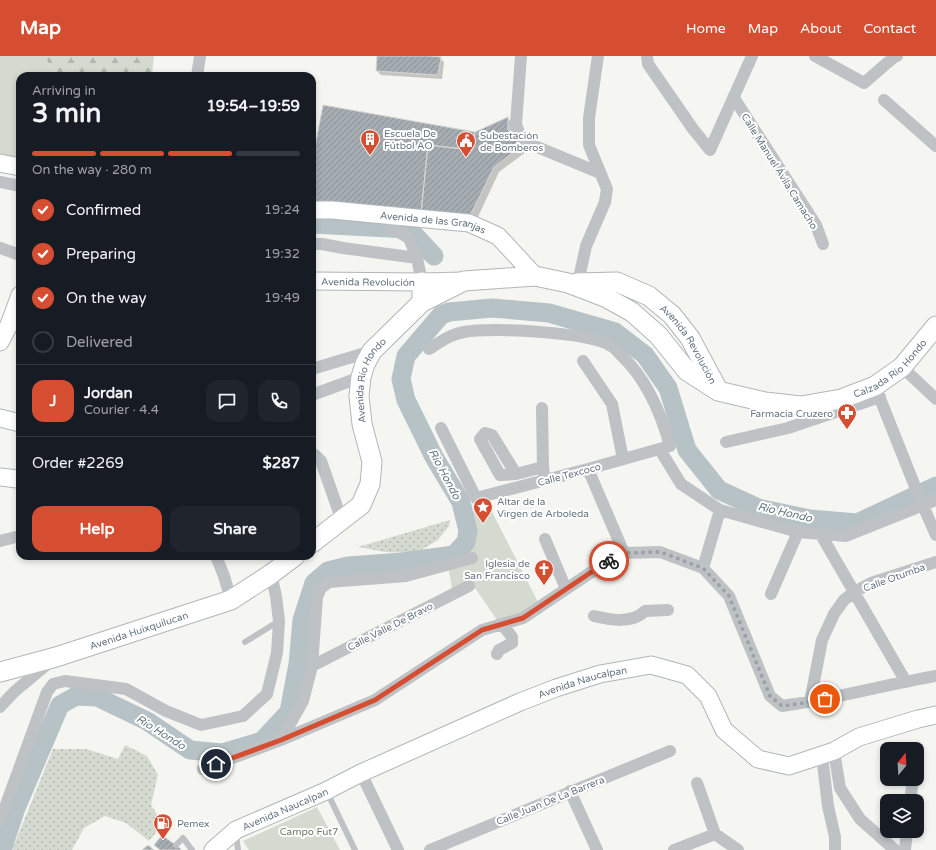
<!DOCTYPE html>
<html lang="en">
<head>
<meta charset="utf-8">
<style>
  :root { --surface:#171b24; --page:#20242c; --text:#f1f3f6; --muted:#9ea1a6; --line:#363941; --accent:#d54e32 }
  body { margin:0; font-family:"Varela Round",sans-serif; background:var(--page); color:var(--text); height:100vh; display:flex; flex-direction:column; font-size:15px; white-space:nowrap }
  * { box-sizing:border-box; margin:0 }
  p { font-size:13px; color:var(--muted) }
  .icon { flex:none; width:22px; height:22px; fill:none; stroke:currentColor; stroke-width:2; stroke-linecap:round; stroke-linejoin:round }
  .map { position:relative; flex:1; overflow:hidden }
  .side { position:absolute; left:16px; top:16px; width:300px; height:488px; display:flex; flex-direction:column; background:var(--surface); border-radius:12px; box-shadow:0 2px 6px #0003 }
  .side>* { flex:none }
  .needle { width:26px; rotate:18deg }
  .fabs { position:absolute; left:880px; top:686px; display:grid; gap:8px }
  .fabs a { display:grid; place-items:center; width:44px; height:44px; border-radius:8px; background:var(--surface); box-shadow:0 2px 6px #0003; font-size:20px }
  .pin { position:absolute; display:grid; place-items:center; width:34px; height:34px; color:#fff; margin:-17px; border:2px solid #fff; border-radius:50%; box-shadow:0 1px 4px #0007 }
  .courier { position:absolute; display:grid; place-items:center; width:40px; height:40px; margin:-20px; border:3px solid #d54e32; border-radius:50%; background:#fff; color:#222; box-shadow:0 1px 5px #0007 }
  .head em { font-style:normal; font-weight:700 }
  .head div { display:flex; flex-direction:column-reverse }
  .head { display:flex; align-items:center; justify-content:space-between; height:68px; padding:0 16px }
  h1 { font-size:26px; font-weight:700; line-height:30px }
  .bar { display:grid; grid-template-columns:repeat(4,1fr); gap:6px 4px; align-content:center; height:48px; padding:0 16px }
  .bar i { height:5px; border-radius:3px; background:var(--line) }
  .bar .current { background:var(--accent) }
  .bar p { grid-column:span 4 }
  .line { display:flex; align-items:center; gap:10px; padding:0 16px; border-top:1px solid var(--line) }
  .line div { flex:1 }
  .round { display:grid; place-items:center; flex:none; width:42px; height:42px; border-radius:12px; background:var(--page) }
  ol { padding:0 16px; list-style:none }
  li { display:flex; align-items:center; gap:12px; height:44px }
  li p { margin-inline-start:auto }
  li .icon { padding:4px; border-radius:50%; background:var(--accent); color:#fff; stroke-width:4 }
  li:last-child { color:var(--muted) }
  li i { width:22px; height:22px; border:2px solid var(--line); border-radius:50% }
  .button { display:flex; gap:8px; margin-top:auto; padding:8px 16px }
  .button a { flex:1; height:46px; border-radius:12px; background:var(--accent); color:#fff; font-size:16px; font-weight:700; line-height:46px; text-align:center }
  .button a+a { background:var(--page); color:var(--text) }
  header { display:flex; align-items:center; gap:24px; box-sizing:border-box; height:56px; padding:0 20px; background:var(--accent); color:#fff }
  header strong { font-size:19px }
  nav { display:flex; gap:22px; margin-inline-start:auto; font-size:14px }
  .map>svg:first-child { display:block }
  .grass { fill:url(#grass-dots) }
  .forest { fill:url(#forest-firs) }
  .park { fill:#d5dad1 }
  .shadow { fill:#0003 }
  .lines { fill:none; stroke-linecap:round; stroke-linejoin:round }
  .river { stroke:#b6c2c5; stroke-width:19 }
  .building { fill:url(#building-hatch); stroke:#d6d6d4 }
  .secondary-casing { stroke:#b1b6b9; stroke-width:19 }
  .primary-casing { stroke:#b2b6b9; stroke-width:21 }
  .lane { stroke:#bec2c5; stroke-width:6 }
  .street { stroke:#bec2c5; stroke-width:12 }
  .secondary { stroke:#fff; stroke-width:17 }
  .primary { stroke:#fff; stroke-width:19 }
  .done { stroke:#98a2a8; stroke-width:4; stroke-dasharray:0 7.2 }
  .route { stroke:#d54e32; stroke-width:5 }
  .labels { text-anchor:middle; stroke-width:4; stroke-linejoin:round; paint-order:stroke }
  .poi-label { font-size:10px; fill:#667680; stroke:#fff; text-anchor:start }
  .street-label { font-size:10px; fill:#667680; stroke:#fff }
  .park-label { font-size:10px; fill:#6a7865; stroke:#fff }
  .water-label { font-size:11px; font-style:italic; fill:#62777d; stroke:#fff }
</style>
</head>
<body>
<header>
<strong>Map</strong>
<nav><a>Home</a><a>Map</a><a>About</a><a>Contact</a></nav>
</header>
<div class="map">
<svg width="936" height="794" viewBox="0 0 936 794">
  <defs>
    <pattern id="grass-dots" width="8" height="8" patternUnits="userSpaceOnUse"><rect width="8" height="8" fill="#d5dad1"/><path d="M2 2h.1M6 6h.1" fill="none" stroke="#b1b5af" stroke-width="1.8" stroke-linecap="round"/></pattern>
    <pattern id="forest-firs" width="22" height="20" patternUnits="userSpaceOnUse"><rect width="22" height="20" fill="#d5dad1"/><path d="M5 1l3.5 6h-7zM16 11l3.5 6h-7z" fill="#b1b5af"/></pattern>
    <pattern id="building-hatch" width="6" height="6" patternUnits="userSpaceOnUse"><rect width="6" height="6" fill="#a6adb2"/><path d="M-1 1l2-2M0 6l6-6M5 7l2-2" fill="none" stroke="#8b9196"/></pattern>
  </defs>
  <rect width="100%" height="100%" fill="#f5f5f2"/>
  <!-- grass -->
  <path class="grass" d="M450,464l-1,6 -11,14 -22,13 -31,-1 -27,-5z
    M125,689l22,11 11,19 -7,30 12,19 -14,17 -23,-18 -21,-7 -21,12 -12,22h-60l41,-101h33l32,10z"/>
  <!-- forest -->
  <path class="forest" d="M46,0h108l-2,20h-96l-10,-17z"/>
  <!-- park -->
  <path class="park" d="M0,0h46v3l10,17h-36v84l-20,-5z
    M490,452l53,104 -23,8 -21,3 -24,-35 -22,6 -5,-28 12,-3 9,-15 5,-18 -6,-17z
    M317,751l23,43h-91l-6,-9z"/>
  <!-- shadow -->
  <path class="shadow" d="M378,0h40l22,2 4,4 -2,17 -61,-4 -4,-4z
    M508,62l5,6v13l13,15 -27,20 -23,49 -164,-53 163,-35z"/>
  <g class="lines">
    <!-- river -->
    <path class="river" d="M312,168l97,5 25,27
      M2,794l14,-42 44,-103 16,-9 21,1 50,24 43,29 32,3 40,-12 27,-29 9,-48 4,-44 12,-37 14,-12 20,-5 54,-4 52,-7 12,-13 2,-11 -7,-29 -27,-45 -28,-57 -5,-21 5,-23 35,-41 8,-3 43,-4 57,5 66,19 30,23 23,33 19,62 32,40 39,18 52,11 47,4 79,-37"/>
  </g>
  <!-- building -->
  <path class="building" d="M377,0h51l13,1 -3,18 -62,-4z
    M323,49l152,27 -3,18 -44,-5 -7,68 -109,-5v-45z
    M508,61v13l13,16 -27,21 -24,49 -49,-3 7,-68 44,5 3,-18z
    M162,779l19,14 -1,1h-20l-6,-5z
    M148,789l6,5h-12z"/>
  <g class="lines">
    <!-- secondary casing -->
    <g class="secondary-casing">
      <g id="secondary">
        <path d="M0,107l20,4"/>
        <path id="s1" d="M312,154h20l137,13 29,13 37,40"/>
        <path id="s2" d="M312,225l110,1 42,-1"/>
        <path d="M0,286l9,-17 11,-30"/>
        <path d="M0,362l20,5"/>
        <path d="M0,421l17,2 3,-2"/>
        <path id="s3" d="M213,794l23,-20 90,-39 35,-18 159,-71 36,-14 44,-14 51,-9 36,10 21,21 16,34 34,29 31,7 45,-15 25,-14 59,-18 18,-4"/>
      </g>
    </g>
    <!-- primary casing -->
    <g class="primary-casing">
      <g id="primary">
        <path id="s4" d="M577,227l40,-1 32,14 23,19 18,23 28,52"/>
        <path d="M422,246v-20"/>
        <path id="s5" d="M312,487l49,-38 9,-21 2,-22 -10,-38 -3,-28 2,-19 4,-13 7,-13 50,-49 42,-21 71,-5 33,7 39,15 25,14 26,23 29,36 31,20 47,11 36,4 40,-7 34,-13 27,-19 34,-41"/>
        <path id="s6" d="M0,616l56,-15 175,-57 40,-26 24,-18"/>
      </g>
    </g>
    <!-- lane -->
    <path class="lane" d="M245,586l34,-21
      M327,736l28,58
      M236,778l2,16
      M176,789l7,-7 9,12"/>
    <!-- street -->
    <path class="street" d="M521,0l-5,68 4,12 10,8 70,29
      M647,0l1,8 45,65 17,21 42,-94
      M815,0l49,27 29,-25 4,-2
      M197,20l3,-20
      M734,42l82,127 7,19
      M884,44l52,46
      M0,126l20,4
      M392,172l17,10 8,20 5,24
      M312,188h10l21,4 74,10
      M0,192l20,7
      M578,227l8,-37 19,-44 2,-13 -18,-44v-27l9,-62
      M429,293c11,-7 22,-15 35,-17 27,-5 126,0 147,14 4,2 8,7 11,10 25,24 39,57 48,90l-82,23 -112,29 -35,-70
      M583,305l29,43 11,55
      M902,311l34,32
      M312,313l60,-18
      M875,330l45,113 16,36
      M312,339l49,-18
      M542,352l1,59 1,8
      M726,386l62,-14 92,-31
      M661,393l1,4 19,31 39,26 78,22 48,4 90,-36
      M312,399h3l6,6 21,60
      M588,413l36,84
      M516,418l-24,-39 -7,-2 -5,6 20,36 16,-1 27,-7
      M820,477l86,149
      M545,483l21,50
      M0,485l20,-5
      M216,500l8,20 7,24
      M703,512l17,-58
      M771,538l27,-62
      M594,560c16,4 38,8 51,-5l23,-1
      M497,598l2,-4 13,-7v-6l-10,-13
      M312,610l157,-80
      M810,646l12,-62 12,-26 10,-14 10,-8 17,-9 65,-21
      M0,651l14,-15 36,-30
      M281,684l22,-39 9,-35 5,-69 4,-9 8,-6 77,-6 66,-18
      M834,695l6,37 20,31 35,31
      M822,700l6,50 7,31v13
      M203,713l78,-29 94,-40 107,-70 41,-12 67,-45 34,-20 36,-1 43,16 26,28 41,100 12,10c52,-7 102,-21 154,-30
      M361,717l37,77
      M697,727l18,51 23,16
      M570,735l27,59
      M910,745l3,-22
      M0,765l47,-129 6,-8 12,-3 61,8 40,22 35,14 42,-9 24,-22 10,-41 2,-32 -3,-25 -5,-22
      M430,794l240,-99
      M674,794l41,-16
      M905,794l2,-19"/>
    <!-- secondary -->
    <use href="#secondary" class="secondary"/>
    <!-- primary -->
    <use href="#primary" class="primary"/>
  </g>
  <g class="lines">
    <!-- done -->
    <path class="done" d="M609,505l15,-8 36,-1 43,16 26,28 41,100 12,10 28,-4 15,-3"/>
    <!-- route -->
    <path class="route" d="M216,708l65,-24 94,-40 107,-70 41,-12 67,-45 19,-12"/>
  </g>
  <!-- icons -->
  <defs>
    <g id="building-pin" transform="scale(1)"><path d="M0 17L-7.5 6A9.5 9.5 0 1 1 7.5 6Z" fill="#d54e32" stroke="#fff"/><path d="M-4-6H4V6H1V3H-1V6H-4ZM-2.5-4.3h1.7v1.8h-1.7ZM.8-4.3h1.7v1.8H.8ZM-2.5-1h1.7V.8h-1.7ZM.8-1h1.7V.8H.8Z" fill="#fff"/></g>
    <g id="civic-pin" transform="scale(1)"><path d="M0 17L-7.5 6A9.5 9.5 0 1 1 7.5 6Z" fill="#d54e32" stroke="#fff"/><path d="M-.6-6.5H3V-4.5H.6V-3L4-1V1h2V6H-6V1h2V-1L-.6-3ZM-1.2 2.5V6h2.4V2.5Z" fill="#fff"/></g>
    <g id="pharmacy-pin" transform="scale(1)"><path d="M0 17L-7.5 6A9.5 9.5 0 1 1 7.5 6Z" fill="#d54e32" stroke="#fff"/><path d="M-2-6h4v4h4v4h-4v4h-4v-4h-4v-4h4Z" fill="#fff"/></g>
    <g id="sight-pin" transform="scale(1)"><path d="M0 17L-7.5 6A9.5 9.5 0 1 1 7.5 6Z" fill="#d54e32" stroke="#fff"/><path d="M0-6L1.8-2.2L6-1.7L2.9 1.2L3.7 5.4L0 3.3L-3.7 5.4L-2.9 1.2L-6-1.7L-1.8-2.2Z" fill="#fff"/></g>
    <g id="church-pin" transform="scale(1)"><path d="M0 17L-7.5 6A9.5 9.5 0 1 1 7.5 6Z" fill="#d54e32" stroke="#fff"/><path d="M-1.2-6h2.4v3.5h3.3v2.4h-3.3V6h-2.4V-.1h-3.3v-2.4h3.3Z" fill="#fff"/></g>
    <g id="fuel-pin" transform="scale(1)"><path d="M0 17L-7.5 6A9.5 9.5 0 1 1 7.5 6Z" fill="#d54e32" stroke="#fff"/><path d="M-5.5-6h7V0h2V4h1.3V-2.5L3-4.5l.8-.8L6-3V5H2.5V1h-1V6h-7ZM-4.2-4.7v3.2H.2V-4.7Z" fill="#fff"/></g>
  </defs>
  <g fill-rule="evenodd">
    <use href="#building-pin" x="370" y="83"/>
    <use href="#civic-pin" x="466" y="85"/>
    <use href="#pharmacy-pin" x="847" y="357"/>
    <use href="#sight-pin" x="483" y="451"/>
    <use href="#church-pin" x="544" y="513"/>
    <use href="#fuel-pin" x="163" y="767"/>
  </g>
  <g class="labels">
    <!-- poi labels -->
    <g class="poi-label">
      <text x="384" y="81">Escuela De<tspan x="384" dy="12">Fútbol AO</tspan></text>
      <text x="480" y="83">Subestación<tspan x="480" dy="12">de Bomberos</tspan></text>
      <text x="833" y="361" text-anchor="end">Farmacia Cruzero</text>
      <text x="497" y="449">Altar de la<tspan x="497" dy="12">Virgen de Arboleda</tspan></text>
      <text x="530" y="511" text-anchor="end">Iglesia de<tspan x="530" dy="12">San Francisco</tspan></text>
      <text x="177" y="771">Pemex</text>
    </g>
    <!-- street labels -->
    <g class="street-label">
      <text transform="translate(780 115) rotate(58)" y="4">Calle Manuel Ávila Camacho</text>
      <text dy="4" stroke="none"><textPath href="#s1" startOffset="122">Avenida de las Granjas</textPath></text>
      <text dy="4" stroke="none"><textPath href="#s2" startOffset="56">Avenida Revolución</textPath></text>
      <text dy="4" stroke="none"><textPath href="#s4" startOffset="138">Avenida Revolución</textPath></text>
      <text dy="4" stroke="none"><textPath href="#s5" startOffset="816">Calzada Río Hondo</textPath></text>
      <text dy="4" stroke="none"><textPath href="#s5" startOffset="193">Avenida Río Hondo</textPath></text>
      <text transform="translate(569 418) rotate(-15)" y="4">Calle Texcoco</text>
      <text transform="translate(894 521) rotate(-20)" y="4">Calle Otumba</text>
      <text transform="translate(390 570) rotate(-27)" y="4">Calle Valle De Bravo</text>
      <text dy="4" stroke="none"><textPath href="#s6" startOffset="145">Avenida Huixquilucan</textPath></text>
      <text dy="4" stroke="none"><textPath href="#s3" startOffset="408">Avenida Naucalpan</textPath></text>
      <text transform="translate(550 744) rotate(-22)" y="4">Calle Juan De La Barrera</text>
      <text dy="4" stroke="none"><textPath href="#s3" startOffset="84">Avenida Naucalpan</textPath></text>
    </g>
    <!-- park labels -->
    <g class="park-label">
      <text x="309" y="779">Campo Fut7</text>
    </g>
    <!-- water labels -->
    <g class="water-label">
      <text transform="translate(445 418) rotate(62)" y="4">Rio Hondo</text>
      <text transform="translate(785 456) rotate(13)" y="4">Rio Hondo</text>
      <text transform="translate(161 676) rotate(32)" y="4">Rio Hondo</text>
    </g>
  </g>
</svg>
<div class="fabs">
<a><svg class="needle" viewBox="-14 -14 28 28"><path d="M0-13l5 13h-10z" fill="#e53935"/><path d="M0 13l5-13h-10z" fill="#9ea1a6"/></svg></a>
<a><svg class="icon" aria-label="layers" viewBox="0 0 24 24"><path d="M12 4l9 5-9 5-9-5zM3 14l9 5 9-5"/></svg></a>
</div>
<div class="pin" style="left:825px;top:643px;background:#ea580c"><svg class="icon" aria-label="bag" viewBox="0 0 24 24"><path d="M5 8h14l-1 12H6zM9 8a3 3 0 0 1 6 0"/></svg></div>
<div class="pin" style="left:216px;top:708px;background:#1f2937"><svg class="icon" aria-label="home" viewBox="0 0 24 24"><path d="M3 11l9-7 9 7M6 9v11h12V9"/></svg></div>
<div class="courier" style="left:609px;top:505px"><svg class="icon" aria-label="bike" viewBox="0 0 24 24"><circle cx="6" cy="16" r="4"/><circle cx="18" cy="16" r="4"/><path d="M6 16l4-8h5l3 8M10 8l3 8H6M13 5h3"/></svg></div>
<section class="side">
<div class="head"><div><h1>3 min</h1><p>Arriving in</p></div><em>19:54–19:59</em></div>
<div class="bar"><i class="current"></i><i class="current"></i><i class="current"></i><i></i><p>On the way · 280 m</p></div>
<ol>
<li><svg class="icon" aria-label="check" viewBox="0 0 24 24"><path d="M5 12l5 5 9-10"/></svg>Confirmed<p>19:24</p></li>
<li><svg class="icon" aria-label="check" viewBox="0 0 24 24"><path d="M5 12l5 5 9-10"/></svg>Preparing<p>19:32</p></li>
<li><svg class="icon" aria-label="check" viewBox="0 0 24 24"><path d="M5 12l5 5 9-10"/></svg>On the way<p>19:49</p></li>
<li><i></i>Delivered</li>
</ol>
<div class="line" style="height:72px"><b class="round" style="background:var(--accent);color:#fff">J</b><div><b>Jordan</b><p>Courier · 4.4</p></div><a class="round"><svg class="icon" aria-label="chat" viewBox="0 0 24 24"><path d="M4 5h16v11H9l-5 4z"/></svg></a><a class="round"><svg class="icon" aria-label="phone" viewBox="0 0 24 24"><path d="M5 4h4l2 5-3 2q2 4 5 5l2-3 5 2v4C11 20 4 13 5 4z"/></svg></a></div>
<div class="line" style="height:52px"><div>Order #2269</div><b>$287</b></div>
<div class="button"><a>Help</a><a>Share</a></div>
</section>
</div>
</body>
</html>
